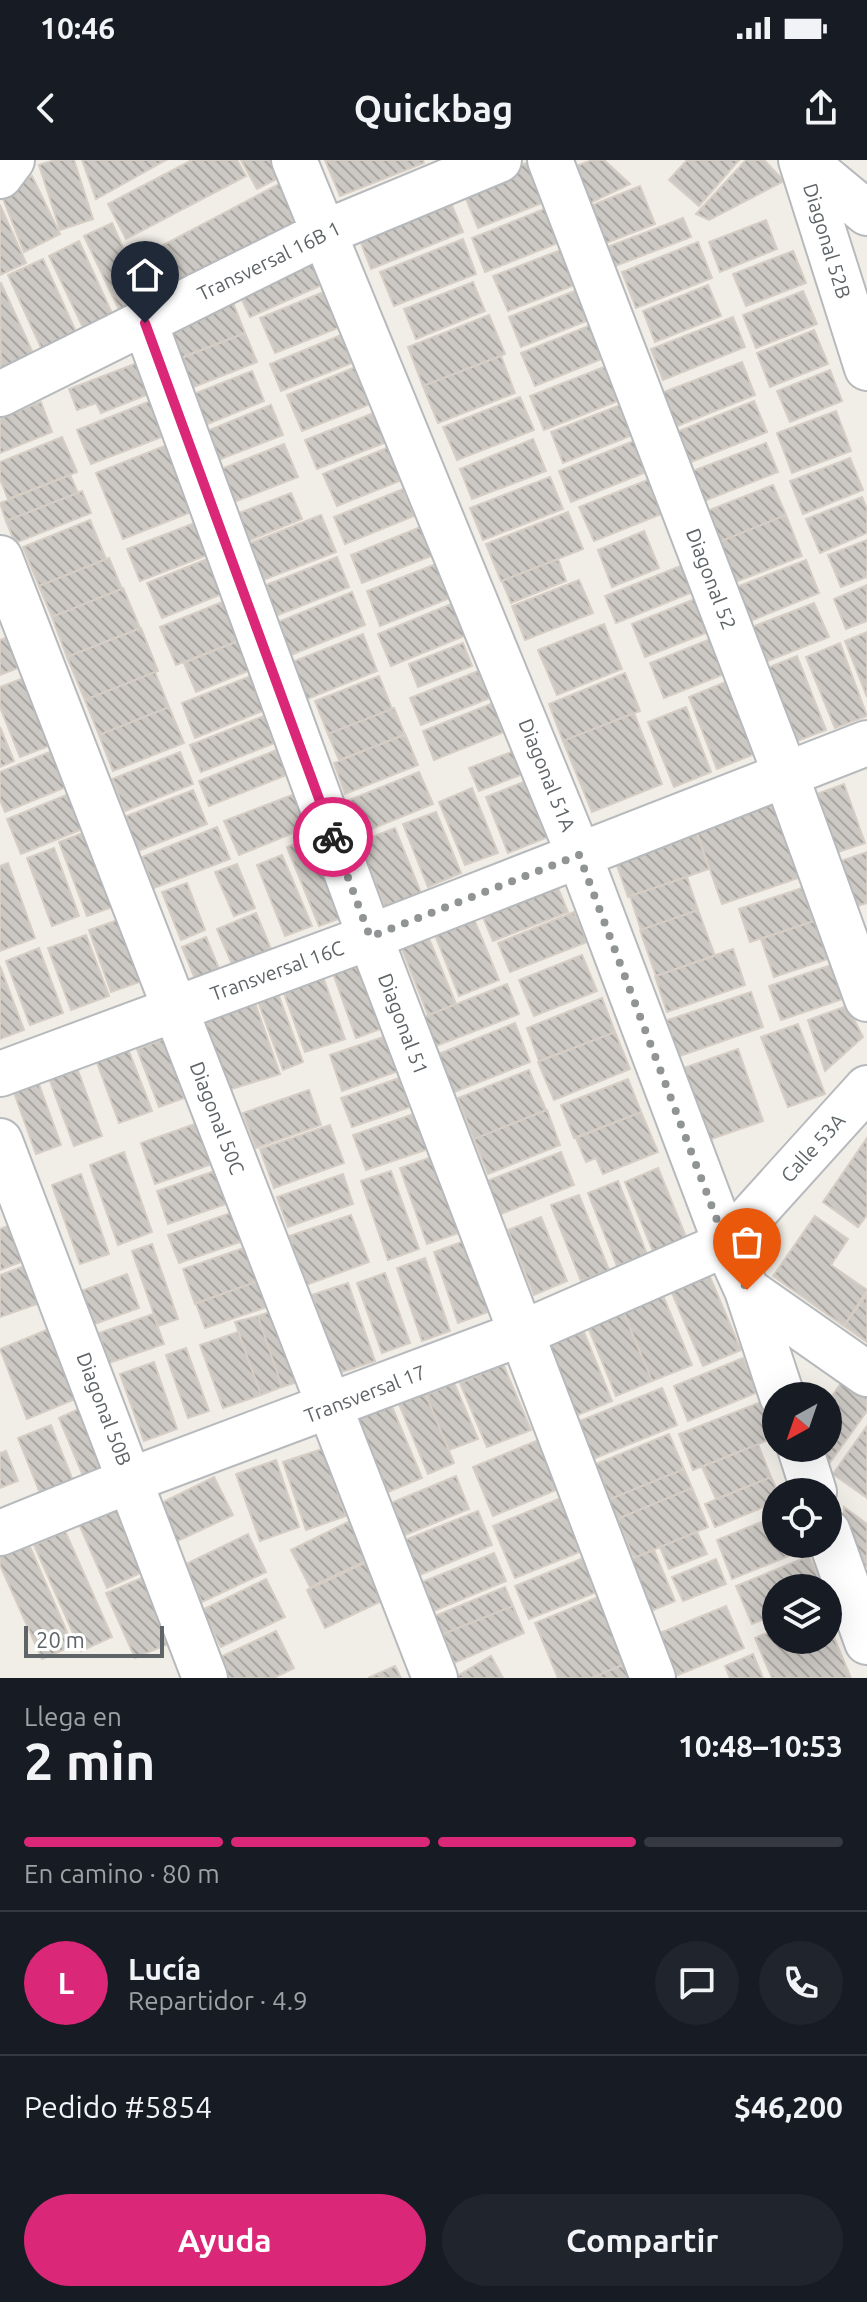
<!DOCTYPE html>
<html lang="es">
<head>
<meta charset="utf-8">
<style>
  :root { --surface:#171b24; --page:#20242c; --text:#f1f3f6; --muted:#9ea1a6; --line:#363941; --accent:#db2777 }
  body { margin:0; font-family:Ubuntu,sans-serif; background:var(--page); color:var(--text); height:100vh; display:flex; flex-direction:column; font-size:30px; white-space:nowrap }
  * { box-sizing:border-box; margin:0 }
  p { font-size:26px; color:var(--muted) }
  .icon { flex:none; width:44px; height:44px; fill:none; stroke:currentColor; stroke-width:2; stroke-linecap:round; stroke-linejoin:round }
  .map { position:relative; height:1518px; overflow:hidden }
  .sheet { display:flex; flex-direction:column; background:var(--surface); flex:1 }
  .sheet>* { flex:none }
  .needle { width:52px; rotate:220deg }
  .controls { position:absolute; left:762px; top:1222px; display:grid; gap:16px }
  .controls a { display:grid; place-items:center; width:80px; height:80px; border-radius:50%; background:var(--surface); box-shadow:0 8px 32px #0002; font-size:40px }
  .scale { position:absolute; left:24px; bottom:20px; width:140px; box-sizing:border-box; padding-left:8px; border:4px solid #5e6467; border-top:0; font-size:22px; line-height:28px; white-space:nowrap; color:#5e6467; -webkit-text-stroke:6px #fff; paint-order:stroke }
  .pin { position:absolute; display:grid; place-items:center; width:68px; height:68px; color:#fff; margin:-82px -34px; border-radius:50% 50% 50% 0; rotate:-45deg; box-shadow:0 0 8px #0007 }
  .pin .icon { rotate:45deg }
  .courier { position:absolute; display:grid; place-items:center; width:80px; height:80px; margin:-40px; border:6px solid #db2777; border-radius:50%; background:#fff; color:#222; box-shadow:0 2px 10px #0007 }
  .headline em { font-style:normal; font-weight:600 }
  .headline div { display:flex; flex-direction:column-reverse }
  .headline { display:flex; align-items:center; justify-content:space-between; height:136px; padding:0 24px }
  h1 { font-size:52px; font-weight:600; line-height:60px }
  .bar { display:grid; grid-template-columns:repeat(4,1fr); gap:12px 8px; align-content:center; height:96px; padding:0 24px }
  .bar i { height:10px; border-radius:6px; background:var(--line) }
  .bar .selected { background:var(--accent) }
  .bar p { grid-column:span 4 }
  .line { display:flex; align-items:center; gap:20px; padding:0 24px; border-top:2px solid var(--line) }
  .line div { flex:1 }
  .round { display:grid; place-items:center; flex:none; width:84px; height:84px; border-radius:42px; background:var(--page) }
  .button { display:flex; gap:16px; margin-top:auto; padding:16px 24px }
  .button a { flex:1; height:92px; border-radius:48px; background:var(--accent); color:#fff; font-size:32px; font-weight:600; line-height:92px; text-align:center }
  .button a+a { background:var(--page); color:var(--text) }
  .status { display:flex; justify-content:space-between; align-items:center; height:56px; padding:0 40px; background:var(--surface); direction:ltr }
  .status svg { height:22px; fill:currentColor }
  header { display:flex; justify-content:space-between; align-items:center; height:104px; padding:0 24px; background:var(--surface); font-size:36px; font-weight:600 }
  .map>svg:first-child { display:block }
  .building { fill:url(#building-back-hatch); stroke:#d6cec5; stroke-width:2 }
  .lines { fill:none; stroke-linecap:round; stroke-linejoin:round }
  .minor-casing { stroke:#b7babd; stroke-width:48 }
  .minor { stroke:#fff; stroke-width:44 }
  .done { stroke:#919494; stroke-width:8; stroke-dasharray:0 14.4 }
  .route { stroke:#db2777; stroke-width:10 }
  .labels { text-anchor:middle; stroke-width:7; stroke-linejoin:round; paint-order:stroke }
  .street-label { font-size:20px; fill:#5e6467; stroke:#fff }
</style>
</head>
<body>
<div class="status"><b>10:46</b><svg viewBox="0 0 49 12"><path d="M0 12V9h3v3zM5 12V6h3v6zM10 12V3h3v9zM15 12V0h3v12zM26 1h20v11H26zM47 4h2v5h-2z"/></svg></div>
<header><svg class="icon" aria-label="back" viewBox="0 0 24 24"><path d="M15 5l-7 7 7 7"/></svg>Quickbag<svg class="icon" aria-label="share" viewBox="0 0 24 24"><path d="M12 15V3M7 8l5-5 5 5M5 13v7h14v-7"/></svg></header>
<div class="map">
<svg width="867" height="1518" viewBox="0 0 867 1518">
  <defs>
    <pattern id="building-back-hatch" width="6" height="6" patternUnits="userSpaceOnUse" patternTransform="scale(2)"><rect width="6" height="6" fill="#ccc8c3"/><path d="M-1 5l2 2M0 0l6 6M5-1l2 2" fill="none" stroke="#a9a6a2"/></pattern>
  </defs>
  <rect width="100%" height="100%" fill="#f1ede7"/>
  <!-- building -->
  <path class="building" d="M55,0h19l19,59 -33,11 -21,-65z
    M82,0h84l-70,39z
    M192,0h45l9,16 -120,63 -18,-35z
    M241,0h47l6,10 -37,19z
    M325,0h98l1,3 -84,33z
    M534,0l21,38 -77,30 -16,-39z
    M592,0h12l26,24 -44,21 -15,-37z
    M687,0h52l-40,46 -30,-26z
    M746,0h18l20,21 -75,39 -13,-6z
    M32,16l28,58 -36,18 -24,-61z
    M281,23l20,38 -148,79 -20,-39z
    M640,26l15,38 -59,23 -16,-37z
    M447,34l16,38 -92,37 -15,-39z
    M0,45l26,58 -26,12z
    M554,45l14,34 -83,33 -13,-34z
    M683,58l8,19 -81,31 -8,-19z
    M766,60l11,29 -57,23 -11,-30z
    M112,63l34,75 -27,12 -35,-74z
    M463,79l13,35 -82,32 -14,-34z
    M79,81l37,81 -29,14 -38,-80z
    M698,82l14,36 -76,30 -14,-36z
    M318,88l15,32 -83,37 -15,-32z
    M566,88l14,35 -72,28 -15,-35z
    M793,91l13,32 -60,23 -13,-32z
    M43,99l39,86 -35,16 -39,-86z
    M473,122l12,29 -69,28 -12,-30z
    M1,123l32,70 -32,15 -1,-84z
    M708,125l13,31 -66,26 -12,-31z
    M333,128l15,36 -73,29 -15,-35z
    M582,128l12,30 -73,29 -12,-30z
    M803,131l14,33 -61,24 -13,-33z
    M230,135l15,38 -70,27 -15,-38z
    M489,155l16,39 -82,32 -15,-39z
    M733,157l12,30 -82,33 -12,-31z
    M596,163l13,33 -74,30 -14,-33z
    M814,170l14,34 -58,23 -13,-34z
    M245,173l12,29 -76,30 -12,-29z
    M341,175l11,28 -71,28 -11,-27z
    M501,196l14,37 -77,30 -15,-37z
    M742,202l13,33 -85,34 -14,-34z
    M137,203l12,31 -48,19 -5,-10 -19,7 -8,-21z
    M614,203l14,34 -84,33 -14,-34z
    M358,206l15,37 -71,28 -15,-36z
    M830,210l12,31 -52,21 -13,-31z
    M252,211l12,30 -61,25 -12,-31z
    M520,237l14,33 -77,30 -14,-33z
    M153,240l14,35 -76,29 -14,-34z
    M754,241l13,31 -86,34 -12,-31z
    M41,242l11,30 -52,21v-35z
    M628,242l12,30 -77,31 -12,-31z
    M271,245l12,30 -70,27 -11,-29z
    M836,251l15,40 -59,22 -15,-40z
    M376,252l11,30 -70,27 -12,-29z
    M62,277l15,35 -69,27 -8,-20v-17z
    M641,278l13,31 -83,33 -12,-31z
    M533,279l13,32 -74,28 -12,-30z
    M766,283l12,29 -84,33 -12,-30z
    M284,284l14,33 -69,27 -13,-33z
    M167,285l27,66 -71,28 -27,-66z
    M389,287l13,33 -65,26 -14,-32z
    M850,298l13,32 -60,24 -13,-33z
    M70,315l8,18 -72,28 -6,-18z
    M550,317l13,32 -80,31 -13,-32z
    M655,317l14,34 -75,30 -15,-34z
    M773,325l13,30 -72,29 -12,-31z
    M403,329l11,27 -69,28 -11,-27z
    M82,331l9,22 -76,30 -9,-22z
    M291,333l11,26 -57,23 -11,-27z
    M862,337l5,12v24l-47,20 -14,-34z
    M568,352l15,37 -82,32 -15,-37z
    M321,355l15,37 -73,28 -15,-36z
    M786,355l16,41 -77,30 -11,-42z
    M90,360l16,39 -67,27 -16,-39z
    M197,362l13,32 -70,27 -13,-32z
    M423,366l11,29 -72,28 -11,-28z
    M644,371l15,37 -47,19 -14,-37z
    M867,380v37l-26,10 -13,-32z
    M337,397l12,30 -76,30 -12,-30z
    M109,398l13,31 -70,28 -13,-31z
    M207,399l15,35 -60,24 -15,-35z
    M558,399l8,22 -55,22 -9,-22z
    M806,400l13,33 -71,29 -14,-34z
    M441,402l14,34 -75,30 -13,-35z
    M683,405l10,27 -77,31 -11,-27z
    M579,420l14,33 -68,27 -13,-34z
    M867,425v36l-21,8 -12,-30z
    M123,428l17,40 -73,29 -15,-40z
    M352,432l13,33 -74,30 -13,-33z
    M232,438l16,39 -72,28 -16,-38z
    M697,438l14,33 -66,26 -13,-33z
    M456,442l13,32 -78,32 -13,-32z
    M814,443l15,34 -77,30 -13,-35z
    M604,464l18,45 -65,26 -19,-45z
    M141,468l17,43 -73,29 -18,-43z
    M867,472v65l-22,-56z
    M17,474l11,30 -28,11v-35z
    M363,474l14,37 -70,28 -15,-37z
    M248,477l12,29 -64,26 -12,-29z
    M713,478l14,35 -63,25 -14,-35z
    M463,483l9,23 -54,21 -9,-23z
    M840,483l27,73 -32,12 -29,-71z
    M797,496l29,74 -42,16 -29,-73z
    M478,511l12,27 -69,27 -11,-27z
    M155,512l14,35 -70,28 -14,-35z
    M261,512l14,34 -80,32 -13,-35z
    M625,513l15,38 -77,30 -14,-37z
    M34,514l28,67 -42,16 -20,-50v-20z
    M379,516l13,33 -64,25 -13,-33z
    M728,521l29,72 -40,16 -28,-72z
    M493,543l11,29 -70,28 -11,-29z
    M169,547l15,36 -71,28 -14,-36z
    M686,547l25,65 -37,15 -26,-65z
    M394,548l11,27 -66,25 -11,-26z
    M274,552l11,27 -84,33 -11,-27z
    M634,553l28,71 -70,28 -29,-71z
    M0,567l14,34 -14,6z
    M405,574l13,31 -73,29 -11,-31z
    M62,587l14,36 -71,29 -5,-12v-28z
    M284,587l10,25 -85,34 -10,-25z
    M514,591l9,23 -44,17 -10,-23z
    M180,592l13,32 -68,27 -13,-32z
    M419,612l14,32 -71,29 -13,-33z
    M526,621l22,56 -40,16 -22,-56z
    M844,624l21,59 -33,11 -21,-58z
    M779,625l31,89 -88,30 -31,-89z
    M472,628l26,65 -33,12 -26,-63z
    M81,629l14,35 -74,30 -14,-35z
    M193,630l14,34 -69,27 -14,-34z
    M300,632l13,33 -74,30 -15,-34z
    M436,652l25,61 -33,14 -25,-63z
    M694,666l15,43 -81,28 -15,-43z
    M217,667l13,32 -76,29 -12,-31z
    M96,668l28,75 -37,13 -28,-74z
    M395,668l26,65 -36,14 -26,-65z
    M312,677l32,80 -25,9 -32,-79z
    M54,688l25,68 -27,10 -25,-68z
    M867,692v51l-22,7 -16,-45z
    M282,695l30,71 -27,10 -28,-71z
    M8,703l27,75 -35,13v-85z
    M237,704l18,44 -21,8 -19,-44z
    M687,717l11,33 -57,20 -11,-34z
    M555,721l13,31 -75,29 -13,-31z
    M187,723l18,47 -24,10 -19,-48z
    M802,728l12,33 -64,21 -11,-33z
    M698,750l17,46 -59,20 -16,-46z
    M471,752l28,68 -40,16 -27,-69z
    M574,752l13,30 -77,30 -12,-29z
    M256,753l20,48 -39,15 -20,-47z
    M129,756l22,62 -40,14 -22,-62z
    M814,761l14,38 -54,18 -13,-38z
    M427,774l29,70 -28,11 -28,-71z
    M86,775l23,61 -38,14 -23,-62z
    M206,777l20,49 -24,10 -20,-49z
    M39,788l24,65 -33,12 -24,-64z
    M733,789l12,36 -78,27 -12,-36z
    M360,792l26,75 -30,11 -27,-76z
    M582,795l15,36 -63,25 -15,-36z
    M834,804l12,34 -65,22 -12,-34z
    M0,806l24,64 -24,9z
    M321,811l24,68 -40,13 -24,-67z
    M507,824l12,30 -83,32 -12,-29z
    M276,828l27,74 -20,8 -27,-74z
    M250,829l30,85 -65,20 -30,-83z
    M751,832l12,35 -86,30 -12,-36z
    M602,838l13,34 -76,29 -12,-33z
    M847,846l16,31 -38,34 -17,-51z
    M515,863l15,39 -78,31 -16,-38z
    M798,864l27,70 -37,13 -27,-70z
    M615,872l15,37 -76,31 -16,-38z
    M395,873l12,35 -65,23 -12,-36z
    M169,877l21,59 -31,11 -22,-58z
    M127,886l25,65 -33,12 -24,-66z
    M738,889l25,72 -66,23 -25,-72z
    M77,908l25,68 -28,10 -25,-68z
    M529,910l17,40 -72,29 -16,-41z
    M408,915l11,29 -67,23 -11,-29z
    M37,919l24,66 -25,9 -24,-67z
    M628,919l13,33 -67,26 -13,-33z
    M309,930l12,35 -65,23 -13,-35z
    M547,950l13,35 -72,29 -14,-35z
    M422,951l12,36 -68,23 -13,-35z
    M641,952l17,40 -55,22 -7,-16 -10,4 -10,-24z
    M206,960l15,41 -66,23 -14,-41z
    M330,965l14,38 -70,25 -14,-39z
    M867,978v77l-9,12 -35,-25z
    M124,992l28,80 -34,13 -28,-80z
    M561,992l13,33 -73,29 -14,-33z
    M443,993l27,76 -43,15 -27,-76z
    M223,1008l12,33 -67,23 -11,-33z
    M658,1008l30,74 -34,12 -29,-72z
    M391,1011l28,78 -31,11 -27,-79z
    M81,1014l28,80 -29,10 -28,-79z
    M343,1014l10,30 -65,23 -11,-30z
    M618,1021l29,73 -30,12 -29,-73z
    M579,1035l30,75 -28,11 -30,-76z
    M239,1050l10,29 -70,24 -11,-28z
    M351,1055l18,47 -63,23 -17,-49z
    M815,1056l33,23 -17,26 36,25 -23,36 -71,-50z
    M541,1057l26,64 -33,14 -26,-65z
    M15,1063l14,36 -29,11v-41z
    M467,1080l24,71 -33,12 -24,-71z
    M152,1084l26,75 -20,7 -26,-75z
    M252,1085l12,34 -69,25 -12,-35z
    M425,1098l25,73 -28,10 -25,-73z
    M30,1104l13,38 -43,15v-42z
    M707,1110l34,80 -38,16 -34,-80z
    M385,1113l25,70 -28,10 -25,-70z
    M127,1114l12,34 -47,17 -11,-34z
    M264,1119l9,26 -68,23 -9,-25z
    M348,1123l27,78 -36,12 -27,-78z
    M661,1131l31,74 -40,16 -31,-74z
    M867,1134v48l-23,-16z
    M620,1143l32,78 -36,15 -32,-79z
    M278,1149l25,71 -21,7 -24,-71z
    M153,1154l11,30 -55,19 -10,-30z
    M258,1156l24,71 -21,8 -26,-73z
    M61,1164l29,69 -63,26 -27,-70z
    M583,1170l29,71 -49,20 -29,-71z
    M238,1172l23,63 -38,13 -23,-63z
    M186,1188l23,63 -21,7 -22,-63z
    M743,1198l15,34 -70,29 -14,-35z
    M154,1202l23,67 -33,12 -24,-67z
    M503,1204l28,66 -44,17 -27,-64z
    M845,1217l22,16v18l-39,54 -9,-17h9v-46z
    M454,1223l24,56 -29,11 -23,-55z
    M662,1228l15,37 -89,36 -16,-37z
    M425,1233l29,70 -26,11 -29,-70z
    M766,1240l10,25v12l-83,33 -14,-36z
    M390,1242l32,76 -34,14 -32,-77z
    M83,1247l30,71 -25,10 -29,-70z
    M51,1265l26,66 -33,12 -26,-65z
    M867,1266v72l-34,-24z
    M553,1274l20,49 -80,33 -20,-49z
    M669,1274l15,35 -74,30 -14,-35z
    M758,1284l13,33 -55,22 -14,-32z
    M322,1289l24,67 -40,14 -23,-68z
    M6,1291l12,30 -18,7v-35z
    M276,1300l23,67 -39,14 -24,-67z
    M684,1309l8,19 -79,33 -8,-20z
    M456,1316l13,33 -69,28 -14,-32z
    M214,1317l19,38 -64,30 -18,-37z
    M771,1317l7,15 -2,10 -61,25 -10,-23z
    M692,1328l16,39 -74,31 -17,-39z
    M575,1332l22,53 -82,33 -22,-52z
    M116,1346l29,65 -38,17 -29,-66z
    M844,1347l23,17v41l-12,17 -11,-56z
    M478,1351l14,34 -77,32 -15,-35z
    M776,1356v28h28l2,5 -74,30 -15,-39z
    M356,1358l18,39 -64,30 -19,-37z
    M65,1371l47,106 -31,14 -47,-106z
    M697,1372l10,22 -38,15 -9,-22z
    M248,1374l18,38 -64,30 -18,-37z
    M27,1380l46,106 -31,13 -42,-94v-13z
    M654,1390l21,51 -29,12 -20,-52z
    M598,1392l14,34 -83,33 -14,-33z
    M494,1393l12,28 -72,30 -12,-29z
    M809,1396l14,32h-47v26l-24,10 -16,-38z
    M716,1399l10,25 -43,17 -11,-24z
    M371,1400l19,37 -65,31 -18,-38z
    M144,1417l29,65 -38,16 -29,-65z
    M266,1419l19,38 -64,30 -19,-37z
    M505,1427l8,19 -70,28 -8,-18z
    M613,1431l27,67 -49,20h-33l-23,-55z
    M513,1446l11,27 -70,30 -11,-29z
    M726,1446l18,42 -71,29 -18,-42z
    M828,1463l23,55h-79l-17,-40 21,-9v11h52z
    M276,1471l18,37 -20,10h-55l-7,-17z
    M753,1494l10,24h-33l-5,-12z
    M491,1496l12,22h-49z
    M634,1500l8,18h-51z
    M395,1506l6,12h-33z"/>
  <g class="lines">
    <!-- minor casing -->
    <g class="minor-casing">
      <path id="minor" d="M294,0l285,695 147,389 21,46 35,106
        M550,0l235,613 82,226
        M801,0l66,208
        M803,0l64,53
        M0,16l12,-16
        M145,163l225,614 283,741
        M0,234l326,-162 173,-72
        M0,398l435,1120
        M0,914l370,-137 497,-194
        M0,981l205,537
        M747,1130l120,84
        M800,1288l14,44
        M828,1372l39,110
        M0,1373l131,-53 389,-146 206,-90 141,-156"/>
    </g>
    <!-- minor -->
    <use href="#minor" class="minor"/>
  </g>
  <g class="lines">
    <!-- done -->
    <path class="done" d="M333,677l37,100 209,-82 147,389 21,46"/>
    <!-- route -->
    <path class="route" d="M145,163l188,514"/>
  </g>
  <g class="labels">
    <!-- street labels -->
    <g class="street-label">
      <text transform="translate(827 81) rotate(73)" y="7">Diagonal 52B</text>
      <text transform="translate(269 101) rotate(-26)" y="7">Transversal 16B 1</text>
      <text transform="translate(711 419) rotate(69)" y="7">Diagonal 52</text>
      <text transform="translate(547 615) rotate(68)" y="7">Diagonal 51A</text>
      <text transform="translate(277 811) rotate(-20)" y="7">Transversal 16C</text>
      <text transform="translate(403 864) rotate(69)" y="7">Diagonal 51</text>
      <text transform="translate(217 958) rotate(69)" y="7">Diagonal 50C</text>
      <text transform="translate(813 988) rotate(-48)" y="7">Calle 53A</text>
      <text transform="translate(365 1234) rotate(-21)" y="7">Transversal 17</text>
      <text transform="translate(104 1249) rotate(69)" y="7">Diagonal 50B</text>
    </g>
  </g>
</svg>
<div class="controls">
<a><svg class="needle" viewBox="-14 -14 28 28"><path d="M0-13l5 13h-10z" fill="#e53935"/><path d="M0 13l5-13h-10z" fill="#9ea1a6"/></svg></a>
<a><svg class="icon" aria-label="locate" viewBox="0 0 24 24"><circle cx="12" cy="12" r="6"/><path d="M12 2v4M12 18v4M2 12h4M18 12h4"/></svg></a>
<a><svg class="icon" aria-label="layers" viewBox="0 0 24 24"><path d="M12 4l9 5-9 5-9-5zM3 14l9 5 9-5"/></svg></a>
</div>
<div class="scale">20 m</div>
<div class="pin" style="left:747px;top:1130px;background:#ea580c"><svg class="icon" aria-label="bag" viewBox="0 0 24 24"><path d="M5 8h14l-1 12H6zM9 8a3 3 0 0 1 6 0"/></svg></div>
<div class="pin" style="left:145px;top:163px;background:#1f2937"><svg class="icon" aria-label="home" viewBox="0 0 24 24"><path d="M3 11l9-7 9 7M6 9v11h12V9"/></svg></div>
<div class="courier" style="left:333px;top:677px"><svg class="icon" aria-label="bike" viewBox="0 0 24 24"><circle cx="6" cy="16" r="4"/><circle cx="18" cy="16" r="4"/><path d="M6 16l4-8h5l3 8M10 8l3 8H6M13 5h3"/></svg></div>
</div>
<section class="sheet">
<div class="headline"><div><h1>2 min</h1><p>Llega en</p></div><em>10:48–10:53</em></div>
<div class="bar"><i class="selected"></i><i class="selected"></i><i class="selected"></i><i></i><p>En camino · 80 m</p></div>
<div class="line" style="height:144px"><b class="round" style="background:var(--accent);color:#fff">L</b><div><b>Lucía</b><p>Repartidor · 4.9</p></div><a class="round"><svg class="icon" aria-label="chat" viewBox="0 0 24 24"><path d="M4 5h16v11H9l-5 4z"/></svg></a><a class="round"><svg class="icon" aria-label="phone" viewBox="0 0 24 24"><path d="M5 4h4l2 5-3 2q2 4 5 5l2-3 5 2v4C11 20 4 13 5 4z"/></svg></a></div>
<div class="line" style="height:104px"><div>Pedido #5854</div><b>$46,200</b></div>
<div class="button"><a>Ayuda</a><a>Compartir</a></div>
</section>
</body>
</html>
